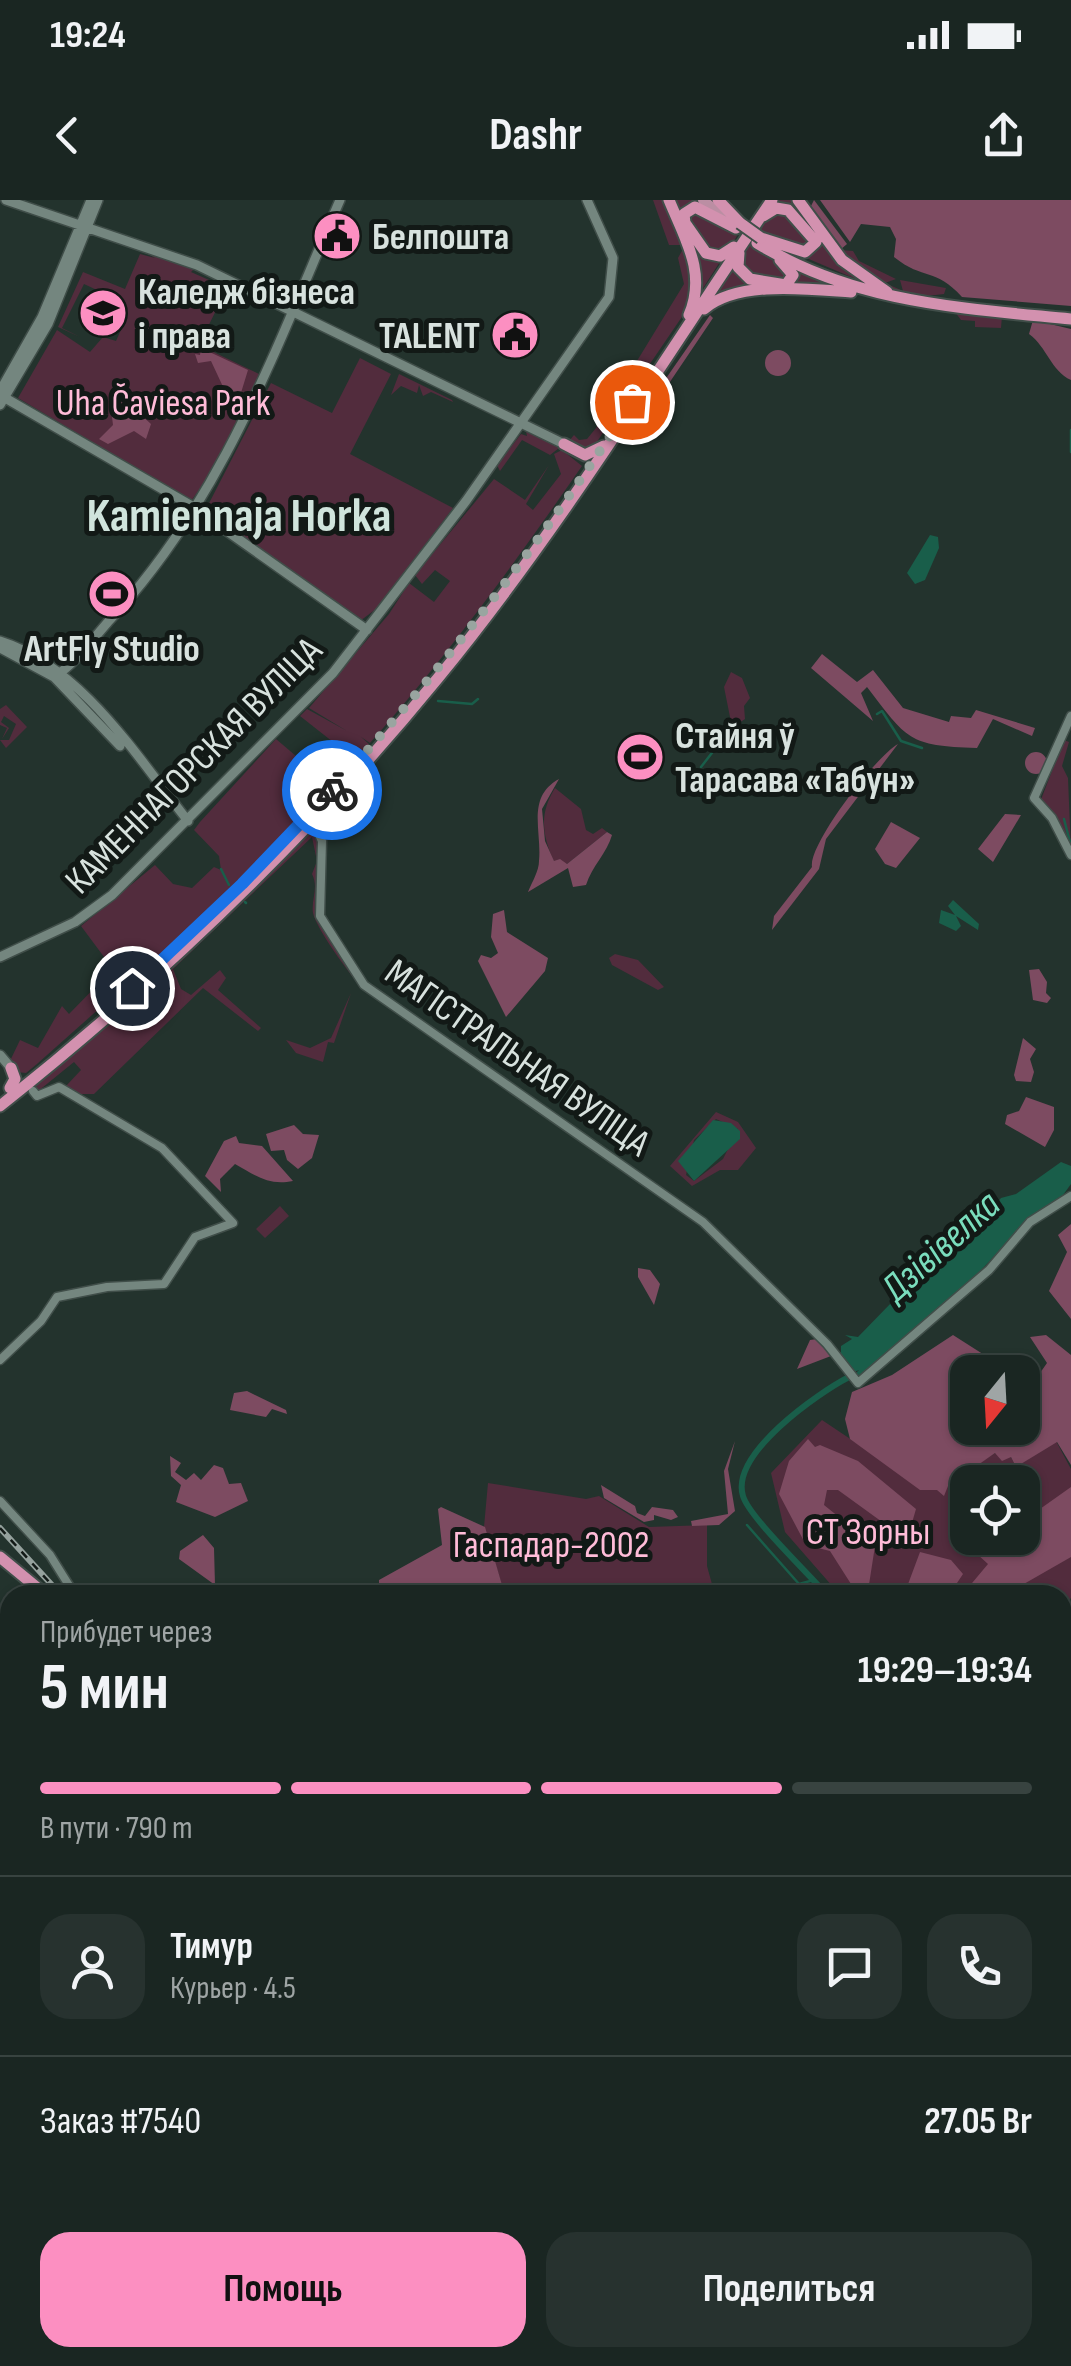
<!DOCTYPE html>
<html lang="ru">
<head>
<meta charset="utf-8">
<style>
  :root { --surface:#1a2622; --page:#27322f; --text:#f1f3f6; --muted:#9fa5a5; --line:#384340; --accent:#fc8fc1 }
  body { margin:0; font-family:"Sofia Sans Condensed",sans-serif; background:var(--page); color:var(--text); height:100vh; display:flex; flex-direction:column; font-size:38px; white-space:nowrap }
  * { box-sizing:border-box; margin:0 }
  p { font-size:32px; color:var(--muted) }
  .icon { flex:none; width:55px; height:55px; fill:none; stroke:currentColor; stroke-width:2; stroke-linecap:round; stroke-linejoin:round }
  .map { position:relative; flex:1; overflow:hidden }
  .sheet { position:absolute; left:0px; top:1385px; width:1072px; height:782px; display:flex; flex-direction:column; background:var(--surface); border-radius:30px 30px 0 0; box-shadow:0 2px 8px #0004,0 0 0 2px var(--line) }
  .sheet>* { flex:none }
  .needle { width:65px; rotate:198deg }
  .fabs { position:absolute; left:950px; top:1155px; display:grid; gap:20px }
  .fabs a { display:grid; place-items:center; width:90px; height:90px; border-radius:20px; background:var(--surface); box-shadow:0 2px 8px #0004,0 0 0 2px var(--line); font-size:50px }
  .pin { position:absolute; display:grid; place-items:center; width:85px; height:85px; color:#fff; margin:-42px; border:5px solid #fff; border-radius:50%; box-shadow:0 2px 10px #0007 }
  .courier { position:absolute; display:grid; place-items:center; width:100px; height:100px; margin:-50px; border:8px solid #1a73e8; border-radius:50%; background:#fff; color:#222; box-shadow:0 2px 12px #0007 }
  .head em { font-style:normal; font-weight:700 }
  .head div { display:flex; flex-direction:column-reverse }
  .head { display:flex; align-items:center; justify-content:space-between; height:170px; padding:0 40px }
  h1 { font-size:65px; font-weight:700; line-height:75px }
  .bar { display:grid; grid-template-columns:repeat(4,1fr); gap:15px 10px; align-content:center; height:120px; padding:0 40px }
  .bar i { height:12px; border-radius:8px; background:var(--line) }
  .bar .current { background:var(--accent) }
  .bar p { grid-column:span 4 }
  .line { display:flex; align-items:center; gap:25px; padding:0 40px; border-top:2px solid var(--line) }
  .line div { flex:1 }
  .round { display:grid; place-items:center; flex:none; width:105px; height:105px; border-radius:30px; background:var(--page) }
  .button { display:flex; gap:20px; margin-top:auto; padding:20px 40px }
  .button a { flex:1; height:115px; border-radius:30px; background:var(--accent); color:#111; font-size:40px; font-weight:700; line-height:115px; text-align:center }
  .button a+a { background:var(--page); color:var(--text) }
  .status { display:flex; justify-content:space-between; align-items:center; height:70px; padding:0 50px; background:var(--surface); direction:ltr }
  .status svg { height:28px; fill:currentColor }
  header { display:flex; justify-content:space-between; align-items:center; height:130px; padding:0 40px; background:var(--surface); font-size:45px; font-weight:700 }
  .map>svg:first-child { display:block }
  .green { fill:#522c3d; fill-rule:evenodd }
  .forest { fill:#7d4b61 }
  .water { fill:#195e4a }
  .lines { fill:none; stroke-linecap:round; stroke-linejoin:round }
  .stream { stroke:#195e4a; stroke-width:2.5 }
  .river { stroke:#195e4a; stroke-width:6 }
  .tertiary-casing { stroke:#404e49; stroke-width:11 }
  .secondary-casing { stroke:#404e49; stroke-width:12 }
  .primary-casing { stroke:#404e49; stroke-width:14 }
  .trunk-casing { stroke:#404e49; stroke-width:15 }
  .tertiary { stroke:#74867f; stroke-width:8 }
  .secondary { stroke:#74867f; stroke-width:9 }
  .primary { stroke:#bb8ea3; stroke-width:10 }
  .trunk { stroke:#d391af; stroke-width:11 }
  .rail-casing { stroke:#95a19d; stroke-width:6 }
  .rail { stroke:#121916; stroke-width:2.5; stroke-dasharray:8; stroke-linecap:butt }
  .trunk-bridge-casing { stroke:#404e49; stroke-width:15; stroke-linecap:butt }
  .trunk-bridge { stroke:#d391af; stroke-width:11 }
  .done { stroke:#99a5a0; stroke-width:10; stroke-dasharray:0 18 }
  .route { stroke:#1a73e8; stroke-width:12 }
  .labels { text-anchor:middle; stroke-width:10; stroke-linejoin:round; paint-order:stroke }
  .poi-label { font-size:38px; font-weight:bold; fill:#d8e2de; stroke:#121916; text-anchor:start }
  .park-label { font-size:38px; fill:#ffbcd8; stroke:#121916 }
  .street-label { font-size:38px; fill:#d8e2de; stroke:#121916 }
  .water-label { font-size:40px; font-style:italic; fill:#7addbd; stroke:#121916 }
  .district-label { font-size:48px; font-weight:bold; fill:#d0e4dc; stroke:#121916 }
</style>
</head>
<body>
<div class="status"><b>19:24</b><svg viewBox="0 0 49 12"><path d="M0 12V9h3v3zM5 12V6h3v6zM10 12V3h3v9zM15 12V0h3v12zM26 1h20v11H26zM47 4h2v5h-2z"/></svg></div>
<header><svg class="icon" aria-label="back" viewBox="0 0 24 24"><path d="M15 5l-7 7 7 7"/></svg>Dashr<svg class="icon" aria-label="share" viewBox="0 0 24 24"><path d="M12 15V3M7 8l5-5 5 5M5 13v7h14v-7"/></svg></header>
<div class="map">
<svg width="1071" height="2166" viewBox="0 0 1071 2166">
  <rect width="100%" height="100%" fill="#23332d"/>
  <!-- green -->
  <path class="green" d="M653,0h12l17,45h-13z
    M671,0h27l17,15 -23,-11 -8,4 17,43 22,6 -25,39z
    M776,0h19c12,34 47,63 75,85l-99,-42 46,5z
    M690,9l43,21 4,6 -9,14 -18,3 -25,-39z
    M781,9l30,26 -4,15 -49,-20 11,-16z
    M748,44l40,26v12l-39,-6 -10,-15z
    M684,47l8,11 -2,47 -100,147 -21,-11 5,-6 5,5 8,-1 9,-11 88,-144 -6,-26z
    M840,50l13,1 6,10 37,18 -11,4 18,8 -3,-11 46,8 -2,6c-41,7 -78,-12 -104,-44z
    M143,51l51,18 -3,3 36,16 -28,57 60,29 -11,26 -12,-4 2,6 -9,16 8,3 8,-15 -32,65 -22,30 -173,-103 39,-68 33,22 13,-15 13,4 12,-27 -11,-4v8l-8,-5 3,-6 -9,-4 2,-5 9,4 2,-3 -32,-15 -22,44 18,9 -22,-10 25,-55 42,17 15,-35 15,4z
    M786,63l62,27h-110l-31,12 26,-38 10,15 47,8z
    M955,112l47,4 -1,12 -26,-1v-6l-14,-1z
    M360,158l31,16 -41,80 103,54 -77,101 -16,12 -155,-110 66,-128 61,30z
    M399,174l53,26 1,2 -22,-10 -8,4 -4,-11 -2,8 -16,-7 -10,9z
    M526,231l33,17 -9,7 -28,-15 -22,31 -3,-6 24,-31 6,2z
    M562,250l20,16c-67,97 -134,189 -212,277l-9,-6 8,7 -131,141 -201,179 -11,9 -10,-1 -7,-9 11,-23 18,8 24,-42 7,8 44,-45 -32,-43 74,-61 18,19 19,4 22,-21 7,3 -2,-14 -25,-26 6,-8 76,-83 33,28 24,-25 -33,-26 7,-7 40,22 -38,-23 80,-94 20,-31 25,19 16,-21 -15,-11 -13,14 -7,-9 79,-96 31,21 24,-35 -23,39 7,6 28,-36 -7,-20z
    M731,472l11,6 8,20 -6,8 1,13 -9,6 -5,-3 -7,-35z
    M6,505l21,22 -21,21 -6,-8h9l7,-16 -12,-8 -3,6 8,6 -7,11 5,-11 -7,-3v-16z
    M1064,540l5,2 -7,24 6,12 3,74 -31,-50z
    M555,588l26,21 5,21 7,4 9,-6 5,4 -40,32 -13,-2c-12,-28 -15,-48 1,-74z
    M313,629l6,7 -2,70 42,78c-9,-9 -43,-56 -46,-71 -2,-14 6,-25 -1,-39l5,-13 -5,-24 -139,132 8,20 10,6 29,-25 6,8 -8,12 43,38 -3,3 -55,-43 -109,106h-17l-16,-10 5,2 15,-16 -7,-8 -37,30 -2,-7z
    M615,754l23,6 26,27 -6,3 -46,-25 -3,-7z
    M351,793l-17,50 -6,-1 -5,20 -27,-9 -10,-13 24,8 21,-10z
    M716,912l22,10 18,26 -18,22h-18l-28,16 -22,-20zM716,919l22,10 -15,30 -29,22 -8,-6 8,-35z
    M280,1006l9,10 -24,22 -9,-9z
    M822,1220l100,67 15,3 58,-37 16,4 5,10 40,-26 15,28v129l-8,8 -1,-11h-222l-55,-63 -14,-59zM968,1282h54v56h-54z
    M488,1283l98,16 13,-3 50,31 58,-2v41l8,29h-210l-21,-68z
    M10,1821v40l-10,2v-39z
    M0,1866l2,14h8v67l-7,-11z"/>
  <!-- forest -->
  <path class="forest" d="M814,0l33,44 -7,6 -32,-38z
    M820,0h251v106l-109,-9c-27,-30 -38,-16 -68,-40l2,-18 -6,-12 -29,-3 -11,18z
    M710,115l3,3 -64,95 -5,-3z
    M1033,120l38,9v51c-20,-9 -24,-33 -42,-46z
    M201,148l47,22 -8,26 -15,-5 -14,-30 -13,2 -3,-9 5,1z
    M765 163a13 13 0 1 1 26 0a13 13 0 1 1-26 0Z
    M123,198l28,26 -5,15 -12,-8 -26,13 -9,-5 14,-14 -2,-16z
    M822,454l35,28 16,-12 30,38 46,14 2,-6 20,2 5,-8 59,18 -3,8 -39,-17 -16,29c-69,-2 -70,-9 -110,-61l-6,6 12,28 -62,-53z
    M898,544l-72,95 -7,30 -47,61 2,-14 38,-49c-4,-22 64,-111 86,-123z
    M1025 563a11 11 0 1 1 22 0a11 11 0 1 1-22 0Z
    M559,579l-17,30 3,32 9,20 6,-2 7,5 40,-32 5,3c-5,18 -20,31 -26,50l-13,2 -5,-19 -40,24c4,-10 11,-21 11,-31 3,-30 -13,-64 20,-82z
    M1005,614l16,1 -28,47 -15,-13z
    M891,622l29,16 -24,30 -11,-4 -10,-15z
    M504,710l3,22 41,26 -3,13 -39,46 -28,-56 3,-6 10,3 7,-5 -7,-16 2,-23z
    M1039,769l8,13 -1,11 5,5 -4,5 -14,-3 -4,-30z
    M1023,838l13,11 -6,10 4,13 -3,10 -15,-1 -2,-6z
    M1026,897l28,10v23l-9,17 -40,-23 2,-9 12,-4z
    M294,925l9,9 16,1 -7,23 -14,11 -11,-9 -3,-10 -13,1 -5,-17z
    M236,936l3,7 23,3 31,35c-24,5 -37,-5 -58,-17l-15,15 1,13 -16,-16 19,-35z
    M1071,1024v95l-22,-28 18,-39 -9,-17z
    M638,1068l12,2 10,14 -6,21 -16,-28z
    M953,1135l58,37h-43v56h54l1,-48 10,3 14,-20 -17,-26 16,-2 25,20v110l-14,-23 -41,25 -5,-10 -9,4 -7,-8 -47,33 -4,10 -7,-6h-17l-70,-51 -5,-20 7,-27 40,-17z
    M817,1139l14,17 -34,13 13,-29z
    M247,1191l39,19 1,4 -15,-5 -6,8 -36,-7 4,-17z
    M808,1239l7,8 5,-2 38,16 58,48 -9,31 -69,-50h-11l-3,15 51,41 -7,45 15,4h-25l-28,-44 -24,-6 -27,-51 10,-33z
    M735,1241l-7,28 7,42 -16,14 -27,1 -1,-5 37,-7 -4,-43z
    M170,1256l11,7 -6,9 11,8 8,-7 7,7 13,-15 9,3 6,16 12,-1 7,18 -33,16 -39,-15 5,-17 -10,-9z
    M601,1285l34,21 2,7 8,3 7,-9 21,3 5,7 -7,3 -17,-5v5l-10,2 -40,-24z
    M1071,1287v70l-63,36 -46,2 26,-31 -23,-21 4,-5h17l10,6 6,-6h20l1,-17z
    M441,1307l44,20 20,68h-126v-15l63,-35 -4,-36z
    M203,1335l11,13 1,37 -36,-26 1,-8z
    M920,1352l31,8 12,14 -14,21h-45z
    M1063,1692l8,1v104l-8,-6z
    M0,1905l3,31 7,11v113l-10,3z
    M10,2066v92h19l-8,8h-21v-87l4,-11z"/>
  <!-- water -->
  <path class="water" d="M930,335l8,2 1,11 -14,32 -10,4 -8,-11z
    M953,700l26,24 -1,6 -22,-14 5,10 -5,5 -17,-8 2,-13 14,5 -7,-9z
    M713,920l18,3 9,8v8l-46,42 -16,-20z
    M1061,962l10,4v18l-8,11 -30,20 -66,70 -93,80 -14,11 -5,-2 4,-4 -5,2 -13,-18v-8l11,-7 -7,-4 13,2 101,-104 25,-14 17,-21 15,-4z
    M0,1643l10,8v125l-10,-5z
    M1063,1948l8,1v217h-1050l8,-8h1033z"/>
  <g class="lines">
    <!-- stream -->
    <path class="stream" d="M1071,230v22
      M438,501l34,3 6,-5
      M877,514l5,-3 19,30 21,7
      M701,567l28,-36
      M1064,619l7,27
      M221,669l8,16
      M245,702l1,1
      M747,1325l52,59 15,-4
      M1062,1427l9,-7"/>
    <!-- river -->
    <path class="river" d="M827,1395c-17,-20 -78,-78 -84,-99 -13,-42 75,-103 106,-119"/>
    <!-- tertiary casing -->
    <g class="tertiary-casing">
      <path id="tertiary" d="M1071,516l-37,82 18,20 19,37
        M316,628l6,13 -2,75 44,69 339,237 124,122 31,39 131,-113 41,-48 41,-26
        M0,1160l41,-39 16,-24 50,-10 57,-3 31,-47 38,-14 -71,-75 -103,-61 -22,9 -4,-5
        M0,1301l50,54 25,40
        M0,2067l10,-3"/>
    </g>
    <!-- secondary casing -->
    <g class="secondary-casing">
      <path id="secondary" d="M6,0l191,65 367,179
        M0,191l42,-74 49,-117
        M0,195l190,110 177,125
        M0,205l48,-81 50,-124
        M0,441c82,26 137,116 188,180
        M0,448l54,29 66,69
        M54,477c21,-13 38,-37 54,-55 114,-121 167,-272 232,-422
        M0,757l75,-35 37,-27 221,-222 133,-172 143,-204 4,-39 -26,-58
        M0,855l11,13"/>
    </g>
    <!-- primary casing -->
    <g class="primary-casing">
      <path id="primary" d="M703,0l22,19"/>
    </g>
    <!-- trunk casing -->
    <g class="trunk-casing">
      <path id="trunk" d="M669,0c16,39 38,73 20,115
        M718,0l22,23
        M798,0l44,60 45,32
        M761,38l44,14 11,-10 -28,-32 -12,-2 -13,8
        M757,43c97,60 204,65 314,76
        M734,47l-14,9 -14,-3 -21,-30 -1,-9 11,-7 41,21
        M739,53l-1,14 12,12 36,6 7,-10 -13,-15
        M704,109c34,-29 104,-20 147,-17
        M564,244l21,11 19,-9
        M10,888l5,-9 -4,-11
        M0,906c160,-127 309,-270 438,-428 124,-151 224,-317 334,-478
        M0,1357l46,38
        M1062,1686l9,1"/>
    </g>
    <!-- tertiary -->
    <use href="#tertiary" class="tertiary"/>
    <!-- secondary -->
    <use href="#secondary" class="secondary"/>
    <!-- primary -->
    <use href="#primary" class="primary"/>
    <!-- trunk -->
    <use href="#trunk" class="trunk"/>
    <!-- rail casing -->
    <g class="rail-casing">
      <path id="rail" d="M0,1328l61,67
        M1062,1659h9"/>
    </g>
    <!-- rail -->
    <use href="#rail" class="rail"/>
    <!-- trunk-bridge casing -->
    <g class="trunk-bridge-casing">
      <path id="trunk-bridge" d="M740,23l21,15"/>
    </g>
    <!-- trunk-bridge -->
    <use href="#trunk-bridge" class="trunk-bridge"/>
  </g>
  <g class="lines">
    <!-- done -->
    <path class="done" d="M332,590c110,-121 211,-249 300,-388"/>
    <!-- route -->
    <path class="route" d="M132,788l110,-104 90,-94"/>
  </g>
  <!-- icons -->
  <defs>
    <g id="civic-disc" transform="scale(2.5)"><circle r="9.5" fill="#fc8fc1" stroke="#121916"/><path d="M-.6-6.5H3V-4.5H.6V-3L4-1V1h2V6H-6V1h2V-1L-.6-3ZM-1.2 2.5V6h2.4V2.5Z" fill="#111"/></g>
    <g id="university-disc" transform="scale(2.5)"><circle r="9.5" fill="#fc8fc1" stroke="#121916"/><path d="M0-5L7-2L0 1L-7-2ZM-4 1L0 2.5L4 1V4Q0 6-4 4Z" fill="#111"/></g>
    <g id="stadium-disc" transform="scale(2.5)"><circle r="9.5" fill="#fc8fc1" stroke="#121916"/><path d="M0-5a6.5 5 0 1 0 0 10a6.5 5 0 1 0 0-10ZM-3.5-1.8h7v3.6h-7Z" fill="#111"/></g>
  </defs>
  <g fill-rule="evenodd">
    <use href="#civic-disc" x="337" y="36"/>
    <use href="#university-disc" x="103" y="113"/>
    <use href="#civic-disc" x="515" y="135"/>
    <use href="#stadium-disc" x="112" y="394"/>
    <use href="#stadium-disc" x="640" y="557"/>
  </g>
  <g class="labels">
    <!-- poi labels -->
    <g class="poi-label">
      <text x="372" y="49">Белпошта</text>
      <text x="138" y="104">Каледж бізнеса<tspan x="138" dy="44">і права</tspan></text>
      <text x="480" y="148" text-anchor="end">TALENT</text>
      <text x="112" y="461" text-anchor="middle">ArtFly Studio</text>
      <text x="675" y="548">Стайня ў<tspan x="675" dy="44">Тарасава «Табун»</tspan></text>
    </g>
    <!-- park labels -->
    <g class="park-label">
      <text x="163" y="215">Uha Čaviesa Park</text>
      <text x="868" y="1344">СТ Зорны</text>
      <text x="551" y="1357">Гаспадар-2002</text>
    </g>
    <!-- street labels -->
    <g class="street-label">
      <text transform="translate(193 565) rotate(-45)" y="13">КАМЕННАГОРСКАЯ ВУЛІЦА</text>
      <text transform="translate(518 857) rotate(35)" y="13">МАГІСТРАЛЬНАЯ ВУЛІЦА</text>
    </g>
    <!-- water labels -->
    <g class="water-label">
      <text transform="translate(940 1045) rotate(-42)" y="14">Дзівівелка</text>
    </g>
    <!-- district labels -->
    <g class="district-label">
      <text x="239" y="331">Kamiennaja Horka</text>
    </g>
  </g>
</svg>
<div class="fabs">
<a><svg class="needle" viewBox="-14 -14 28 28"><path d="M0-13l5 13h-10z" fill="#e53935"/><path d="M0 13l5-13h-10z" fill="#9fa5a5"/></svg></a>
<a><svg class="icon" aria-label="locate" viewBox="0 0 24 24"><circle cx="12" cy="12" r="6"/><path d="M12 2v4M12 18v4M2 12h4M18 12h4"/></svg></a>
</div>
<div class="pin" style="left:632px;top:202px;background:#ea580c"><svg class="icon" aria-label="bag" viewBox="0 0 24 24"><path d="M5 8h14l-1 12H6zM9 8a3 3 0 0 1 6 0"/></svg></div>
<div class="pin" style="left:132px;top:788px;background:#1f2937"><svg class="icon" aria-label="home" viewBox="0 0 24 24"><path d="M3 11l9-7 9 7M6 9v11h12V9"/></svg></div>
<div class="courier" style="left:332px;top:590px"><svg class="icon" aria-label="bike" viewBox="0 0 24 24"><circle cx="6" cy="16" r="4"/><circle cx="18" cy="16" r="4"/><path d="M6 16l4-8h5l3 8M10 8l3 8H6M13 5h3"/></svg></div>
<section class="sheet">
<div class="head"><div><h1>5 мин</h1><p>Прибудет через</p></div><em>19:29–19:34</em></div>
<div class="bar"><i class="current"></i><i class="current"></i><i class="current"></i><i></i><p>В пути · 790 m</p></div>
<div class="line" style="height:180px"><a class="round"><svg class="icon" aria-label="person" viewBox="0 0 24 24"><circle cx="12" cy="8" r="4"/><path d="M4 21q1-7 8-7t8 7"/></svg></a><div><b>Тимур</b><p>Курьер · 4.5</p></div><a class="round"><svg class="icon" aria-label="chat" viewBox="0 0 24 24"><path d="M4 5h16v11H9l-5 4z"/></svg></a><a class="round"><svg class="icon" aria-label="phone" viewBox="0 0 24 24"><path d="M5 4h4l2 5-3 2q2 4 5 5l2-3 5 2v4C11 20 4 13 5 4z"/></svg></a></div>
<div class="line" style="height:130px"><div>Заказ #7540</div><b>27.05 Br</b></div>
<div class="button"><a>Помощь</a><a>Поделиться</a></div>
</section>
</div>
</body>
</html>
